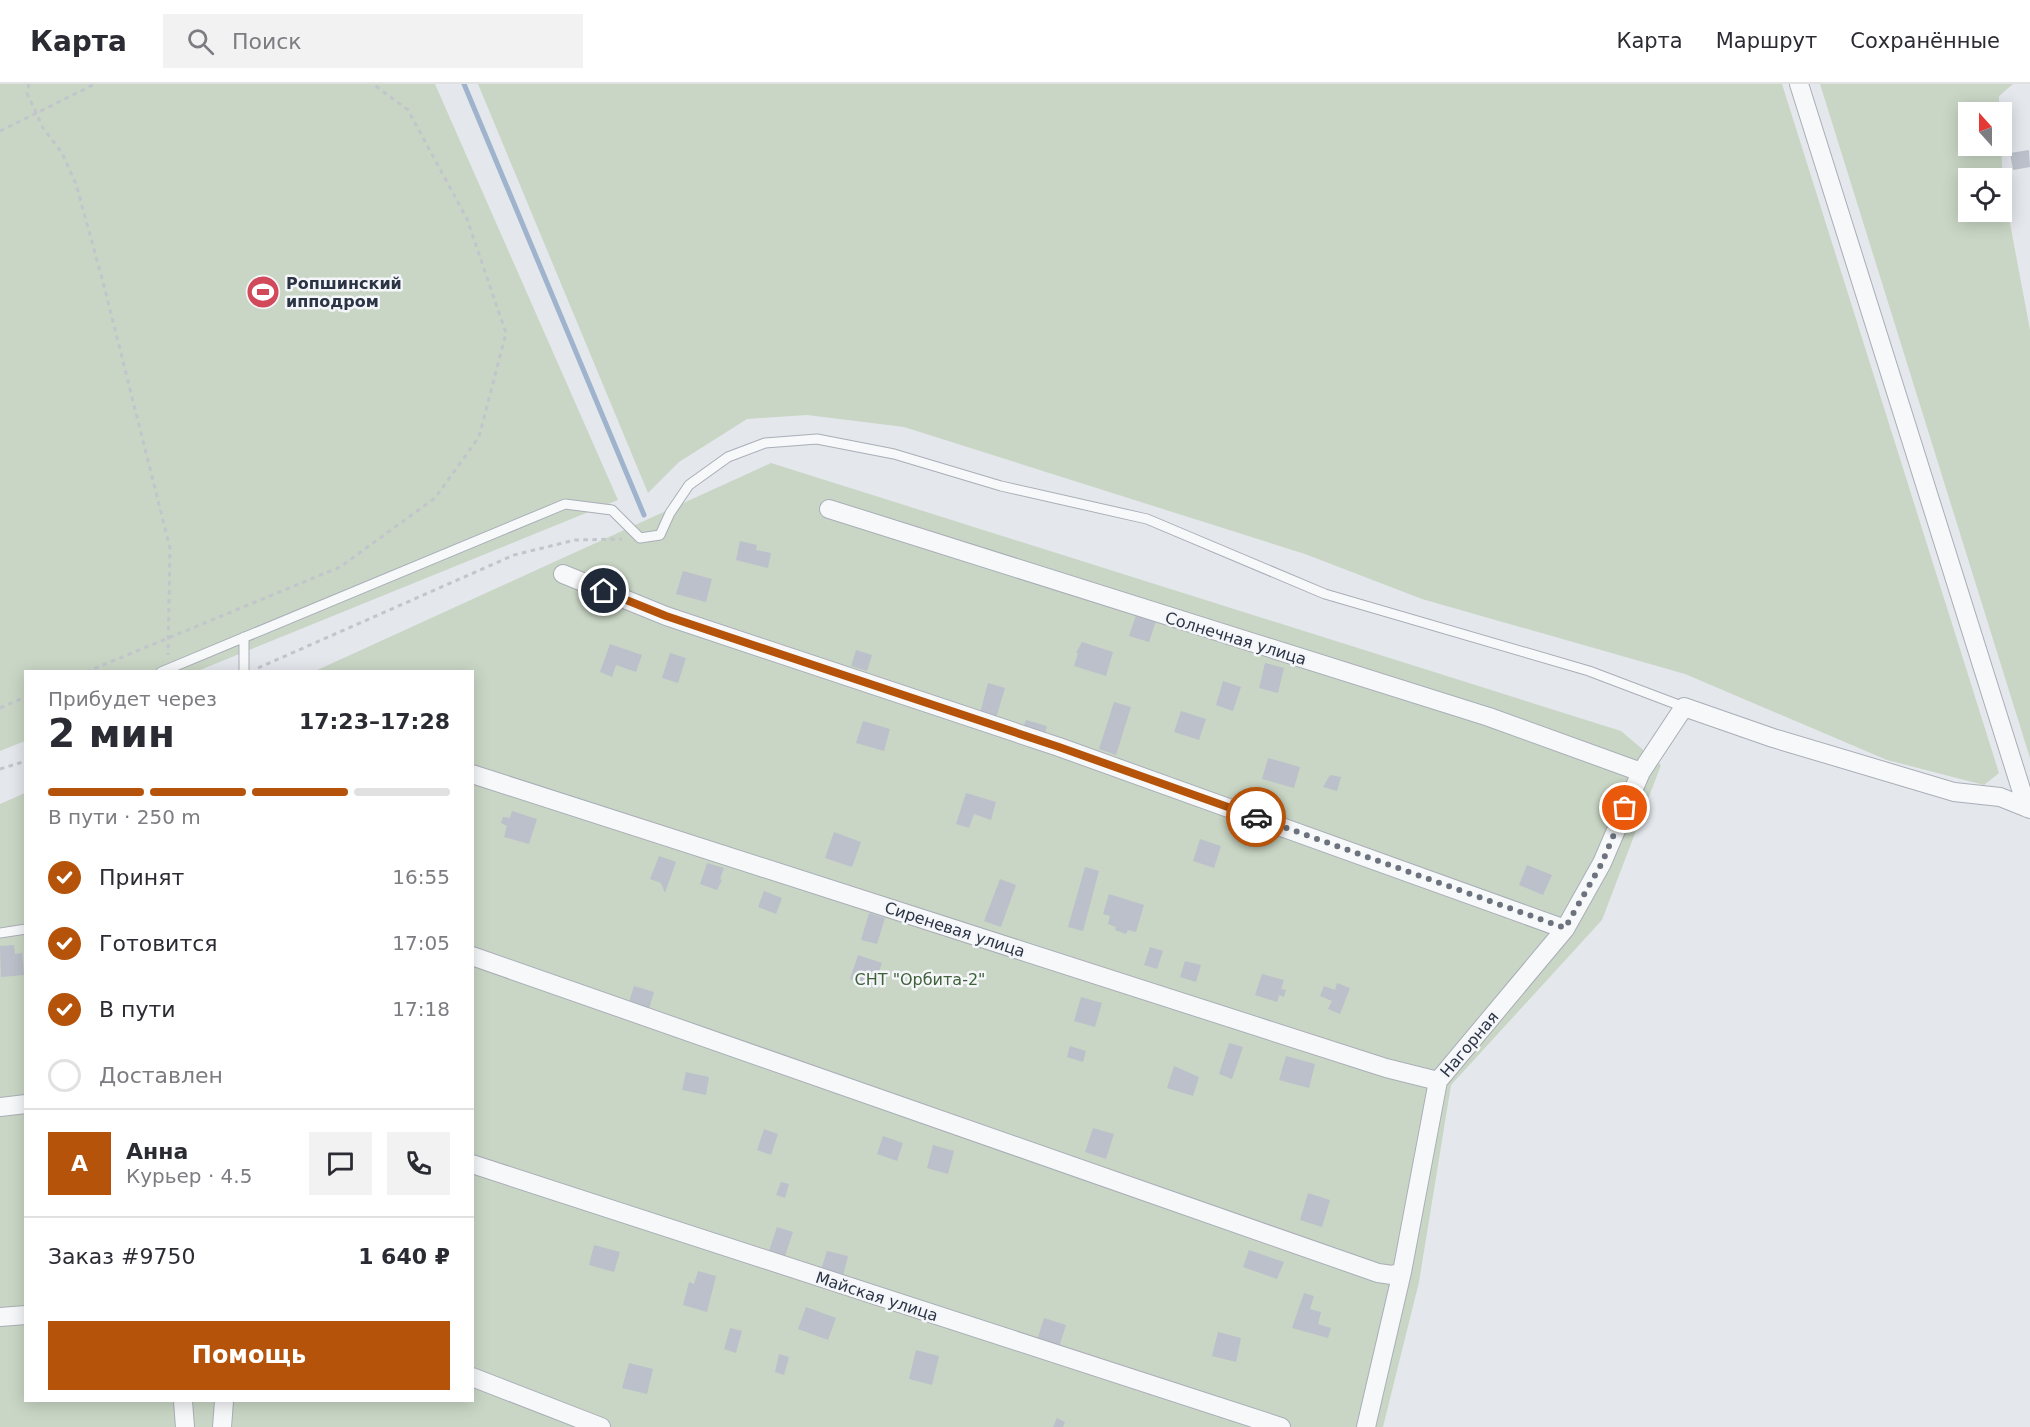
<!DOCTYPE html>
<html lang="ru">
<head>
<meta charset="utf-8">
<style>
  :root { --surface:#fff; --page:#f2f2f3; --text:#2b2b33; --muted:#7c7c81; --line:#e1e1e2; --accent:#b45309 }
  body { margin:0; font-family:"DejaVu Sans",sans-serif; background:var(--page); color:var(--text); height:100vh; display:flex; flex-direction:column; font-size:22px; white-space:nowrap }
  * { box-sizing:border-box; margin:0 }
  p { font-size:20px; color:var(--muted) }
  .icon { flex:none; width:33px; height:33px; fill:none; stroke:currentColor; stroke-width:2; stroke-linecap:round; stroke-linejoin:round }
  .map { position:relative; flex:1; overflow:hidden }
  .panel { position:absolute; left:24px; top:586px; width:450px; height:732px; display:flex; flex-direction:column; background:var(--surface); border-radius:0px; box-shadow:0 3px 15px #0003 }
  .panel>* { flex:none }
  .needle { width:39px; rotate:339deg }
  .tools { position:absolute; left:1958px; top:18px; display:grid; gap:12px }
  .tools a { display:grid; place-items:center; width:54px; height:54px; border-radius:0px; background:var(--surface); box-shadow:0 3px 15px #0003; font-size:30px }
  .pin { position:absolute; display:grid; place-items:center; width:51px; height:51px; color:#fff; margin:-26px; border:3px solid #fff; border-radius:50%; box-shadow:0 2px 6px #0007 }
  .courier { position:absolute; display:grid; place-items:center; width:60px; height:60px; margin:-30px; border:4px solid #b45309; border-radius:50%; background:#fff; color:#222; box-shadow:0 2px 8px #0007 }
  .summary em { font-style:normal; font-weight:700 }
  .summary div { display:flex; flex-direction:column-reverse }
  .summary { display:flex; align-items:center; justify-content:space-between; height:102px; padding:0 24px }
  h1 { font-size:39px; font-weight:700; line-height:45px }
  .bar { display:grid; grid-template-columns:repeat(4,1fr); gap:9px 6px; align-content:center; height:72px; padding:0 24px }
  .bar i { height:8px; border-radius:4px; background:var(--line) }
  .bar .active { background:var(--accent) }
  .bar p { grid-column:span 4 }
  .line { display:flex; align-items:center; gap:15px; padding:0 24px; border-top:2px solid var(--line) }
  .line div { flex:1 }
  .round { display:grid; place-items:center; flex:none; width:63px; height:63px; border-radius:0px; background:var(--page) }
  ol { padding:0 24px; list-style:none }
  li { display:flex; align-items:center; gap:18px; height:66px }
  li p { margin-inline-start:auto }
  li .icon { padding:6px; border-radius:50%; background:var(--accent); color:#fff; stroke-width:4 }
  li:last-child { color:var(--muted) }
  li i { width:33px; height:33px; border:3px solid var(--line); border-radius:50% }
  .primary-button { display:flex; gap:12px; margin-top:auto; padding:12px 24px }
  .primary-button a { flex:1; height:69px; border-radius:0px; background:var(--accent); color:#fff; font-size:24px; font-weight:700; line-height:69px; text-align:center }
  header { display:flex; align-items:center; gap:36px; box-sizing:border-box; height:84px; padding:0 30px; background:var(--surface); border-bottom:2px solid var(--line) }
  header strong { font-size:28px }
  nav { display:flex; gap:33px; margin-inline-start:auto; font-size:21px }
  .search { width:420px; height:54px; background:var(--page); display:flex; align-items:center; gap:15px; box-sizing:border-box; padding:0 21px; border-radius:0px; color:var(--muted); font-size:22px }
  .map>svg:first-child { display:block }
  .green { fill:#c9d6c5; fill-rule:evenodd }
  .lines { fill:none; stroke-linecap:round; stroke-linejoin:round }
  .stream { stroke:#9fb4cc; stroke-width:5 }
  .building { fill:#bbc0ca }
  .lane-casing { stroke:#a9aeb7; stroke-width:11 }
  .street-casing { stroke:#a9aeb7; stroke-width:20 }
  .path { stroke:#c2c5cb; stroke-width:3; stroke-dasharray:4.5 4.5; stroke-linecap:butt }
  .lane { stroke:#f7f8fa; stroke-width:9 }
  .street { stroke:#f7f8fa; stroke-width:18 }
  .done { stroke:#6c737f; stroke-width:6; stroke-dasharray:0 10.8 }
  .route { stroke:#b45309; stroke-width:8 }
  .labels { text-anchor:middle; stroke-width:5; stroke-linejoin:round; paint-order:stroke }
  .poi-label { font-size:16px; font-weight:bold; fill:#2b3445; stroke:#f4f6f9; text-anchor:start }
  .street-label { font-size:16px; fill:#2b3445; stroke:#f4f6f9 }
  .park-label { font-size:16px; fill:#3f6138; stroke:#f4f6f9 }
</style>
</head>
<body>
<header>
<strong>Карта</strong>
<div class="search"><svg class="icon" aria-label="search" viewBox="0 0 24 24"><circle cx="10" cy="10" r="6"/><path d="M15 15l6 6"/></svg>Поиск</div>
<nav><a>Карта</a><a>Маршрут</a><a>Сохранённые</a></nav>
</header>
<div class="map">
<svg width="2030" height="1343" viewBox="0 0 2030 1343">
  <rect width="100%" height="100%" fill="#e4e7ec"/>
  <!-- green -->
  <path class="green" d="M0,0h435l183,416 -423,172h-169l-1,69 -25,10z
    M478,0h1304l217,689 -15,12 -97,-25 -202,-86 -263,-75 -117,-45 -401,-127 -97,-12 -60,4 -68,43 -31,31z
    M1820,0h193l-14,12v16h-31v34l33,-1 2,41 27,144v428zM2001,94v34h-33v-34z
    M771,379l850,268 40,34 -59,155 -151,165 -32,197 -36,145h-1383v-623l25,-11 1,608h446v-729h-159z"/>
  <g class="lines">
    <!-- stream -->
    <path class="stream" d="M464,0l180,431"/>
  </g>
  <!-- building -->
  <path class="building" d="M2029,66l1,17 -17,3 -3,-17z
    M740,457l17,4 -1,5 15,3 -3,15 -32,-8z
    M683,487l29,8 -6,23 -30,-8z
    M1136,531l20,6 -7,21 -20,-6z
    M1082,558l31,10 -7,24 -32,-10 4,-13h-2z
    M610,560l32,11 -6,17 -20,-7 -4,12 -12,-5z
    M856,566l16,5 -5,16 -16,-5z
    M670,569l16,5 -8,25 -16,-5z
    M1265,579l19,5 -6,25 -19,-5z
    M1223,597l18,6 -8,24 -17,-6z
    M988,599l17,5 -9,30 -16,-5z
    M1114,618l17,5 -15,48 -17,-6z
    M1181,627l25,8 -7,21 -25,-8z
    M1026,636l21,6 -3,11 -22,-6z
    M863,637l27,8 -6,22 -28,-8z
    M1268,674l32,9 -6,21 -32,-9z
    M1330,691l11,2 -4,14 -14,-4z
    M966,709l30,9 -5,18 -17,-6 -5,14 -13,-4z
    M512,727l25,8 -8,25 -25,-7 3,-11 -6,-3 2,-6 7,1z
    M834,748l27,10 -9,25 -27,-9z
    M1200,755l21,7 -7,22 -21,-7z
    M659,772l17,6 -11,31 -4,-10 -11,-4z
    M707,779l17,5 -4,11 2,1 -5,10 -17,-6z
    M1527,781l25,10 -9,20 -24,-10z
    M1085,783l14,4 -16,60 -15,-4z
    M1000,795l16,6 -15,42 -17,-6z
    M764,807l18,7 -6,16 -18,-7z
    M1109,810l35,11 -8,27 -8,-2 -2,4 -11,-4 1,-3 -8,-3 2,-8 -7,-2z
    M869,829l16,5 -8,26 -16,-4z
    M14,861l1,9 7,-1 2,22 -23,2 -1,-31z
    M1150,863l13,4 -6,18 -13,-4z
    M858,871l24,8 -8,24 -24,-8z
    M1185,877l16,4 -5,17 -16,-5z
    M1262,890l22,6 -3,9 5,1 -2,7 -5,-2 -2,7 -22,-7z
    M1337,899l13,5 -10,26 -12,-5 4,-8 -12,-5 4,-10 11,4z
    M634,902l20,6 -5,17 -20,-7z
    M1081,913l21,6 -7,24 -21,-6z
    M1229,959l14,4 -11,32 -13,-5z
    M1070,962l16,5 -3,11 -16,-5z
    M1286,972l29,8 -6,24 -30,-8z
    M1174,982l25,11 -6,19 -26,-8z
    M686,988l23,5 -3,18 -24,-5z
    M1093,1044l21,6 -8,25 -21,-7z
    M764,1045l14,5 -7,21 -14,-5z
    M883,1052l20,7 -6,18 -20,-7z
    M933,1061l21,6 -6,23 -21,-6z
    M781,1098l8,2 -4,14 -9,-3z
    M1308,1109l22,7 -8,27 -22,-7z
    M777,1143l16,5 -8,24 -16,-5z
    M594,1161l26,7 -6,20 -25,-7z
    M1249,1166l35,12 -7,17 -34,-12z
    M827,1167l21,5 -5,20 -22,-6z
    M698,1187l18,5 -9,36 -24,-7 6,-23 5,2z
    M1304,1209l10,3 -4,13 11,3 -3,12 13,4 -3,10 -36,-10z
    M806,1223l30,11 -8,22 -30,-11z
    M1044,1234l22,7 -7,22 -22,-6z
    M730,1244l12,3 -6,22 -12,-4z
    M1218,1248l23,6 -5,24 -24,-6z
    M916,1266l23,6 -7,29 -23,-6z
    M779,1270l10,3 -5,18 -9,-3z
    M629,1279l24,6 -6,25 -25,-6z
    M1057,1334l8,4 -2,5h-10z"/>
  <g class="lines">
    <!-- lane casing -->
    <g class="lane-casing">
      <path id="lane" d="M161,588l404,-168 47,6 28,28 20,-3 10,-22 19,-28 39,-28 37,-14 52,-4 77,15 107,32 146,33 178,75 264,77 95,36
        M244,588v-35
        M0,849l26,-4"/>
    </g>
    <!-- street casing -->
    <g class="street-casing">
      <path id="street" d="M1799,0l228,724
        M829,425l660,208 152,55
        M563,490l103,42 393,131 506,182
        M472,690l914,294 52,13
        M472,872l906,317 14,2 10,-3
        M0,1023l26,-3
        M472,1080l809,263
        M0,1233l26,-2
        M472,1293l129,50
        M183,1317l2,26
        M222,1343l2,-26
        M1366,1343l36,-155 36,-191 127,-152 37,-66 39,-91 43,-65 89,31 181,54 46,5 30,12"/>
    </g>
    <!-- path -->
    <path class="path" d="M29,0l-2,9 16,35 19,25 14,31 27,98 67,266 -2,107
      M0,47l95,-47
      M258,584l256,-113 61,-15 47,-1
      M86,588l254,-105 95,-69 44,-61 27,-104 -39,-114 -59,-109 -35,-26
      M0,624l26,-11
      M0,685l26,-8"/>
    <!-- lane -->
    <use href="#lane" class="lane"/>
    <!-- street -->
    <use href="#street" class="street"/>
  </g>
  <g class="lines">
    <!-- done -->
    <path class="done" d="M1256,733l309,111 37,-65 23,-55"/>
    <!-- route -->
    <path class="route" d="M604,507l62,25 393,131 197,70"/>
  </g>
  <!-- icons -->
  <defs>
    <g id="stadium-disc" transform="scale(1.725)"><circle r="9.5" fill="#d1495b" stroke="#f4f6f9"/><path d="M0-5a6.5 5 0 1 0 0 10a6.5 5 0 1 0 0-10ZM-3.5-1.8h7v3.6h-7Z" fill="#fff"/></g>
  </defs>
  <g fill-rule="evenodd">
    <use href="#stadium-disc" x="263" y="208"/>
  </g>
  <g class="labels">
    <!-- poi labels -->
    <g class="poi-label">
      <text x="286" y="205">Ропшинский<tspan x="286" dy="18">ипподром</tspan></text>
    </g>
    <!-- street labels -->
    <g class="street-label">
      <text transform="translate(1236 554) rotate(17)" y="6">Солнечная улица</text>
      <text transform="translate(955 845) rotate(18)" y="6">Сиреневая улица</text>
      <text transform="translate(1469 960) rotate(-50)" y="6">Нагорная</text>
      <text transform="translate(877 1212) rotate(18)" y="6">Майская улица</text>
    </g>
    <!-- park labels -->
    <g class="park-label">
      <text x="920" y="901">СНТ "Орбита-2"</text>
    </g>
  </g>
</svg>
<div class="tools">
<a><svg class="needle" viewBox="-14 -14 28 28"><path d="M0-13l5 13h-10z" fill="#e53935"/><path d="M0 13l5-13h-10z" fill="#7c7c81"/></svg></a>
<a><svg class="icon" aria-label="locate" viewBox="0 0 24 24"><circle cx="12" cy="12" r="6"/><path d="M12 2v4M12 18v4M2 12h4M18 12h4"/></svg></a>
</div>
<div class="pin" style="left:1625px;top:724px;background:#ea580c"><svg class="icon" aria-label="bag" viewBox="0 0 24 24"><path d="M5 8h14l-1 12H6zM9 8a3 3 0 0 1 6 0"/></svg></div>
<div class="pin" style="left:604px;top:507px;background:#1f2937"><svg class="icon" aria-label="home" viewBox="0 0 24 24"><path d="M3 11l9-7 9 7M6 9v11h12V9"/></svg></div>
<div class="courier" style="left:1256px;top:733px"><svg class="icon" aria-label="car" viewBox="0 0 24 24"><path d="M5 17H2v-5l4-1 3-4h7l3 4 3 1v5h-3M9 17h6M6 11h13"/><circle cx="7" cy="17" r="2"/><circle cx="17" cy="17" r="2"/></svg></div>
<section class="panel">
<div class="summary"><div><h1>2 мин</h1><p>Прибудет через</p></div><em>17:23–17:28</em></div>
<div class="bar"><i class="active"></i><i class="active"></i><i class="active"></i><i></i><p>В пути · 250 m</p></div>
<ol>
<li><svg class="icon" aria-label="check" viewBox="0 0 24 24"><path d="M5 12l5 5 9-10"/></svg>Принят<p>16:55</p></li>
<li><svg class="icon" aria-label="check" viewBox="0 0 24 24"><path d="M5 12l5 5 9-10"/></svg>Готовится<p>17:05</p></li>
<li><svg class="icon" aria-label="check" viewBox="0 0 24 24"><path d="M5 12l5 5 9-10"/></svg>В пути<p>17:18</p></li>
<li><i></i>Доставлен</li>
</ol>
<div class="line" style="height:108px"><b class="round" style="background:var(--accent);color:#fff">А</b><div><b>Анна</b><p>Курьер · 4.5</p></div><a class="round"><svg class="icon" aria-label="chat" viewBox="0 0 24 24"><path d="M4 5h16v11H9l-5 4z"/></svg></a><a class="round"><svg class="icon" aria-label="phone" viewBox="0 0 24 24"><path d="M5 4h4l2 5-3 2q2 4 5 5l2-3 5 2v4C11 20 4 13 5 4z"/></svg></a></div>
<div class="line" style="height:78px"><div>Заказ #9750</div><b>1 640 ₽</b></div>
<div class="primary-button"><a>Помощь</a></div>
</section>
</div>
</body>
</html>
